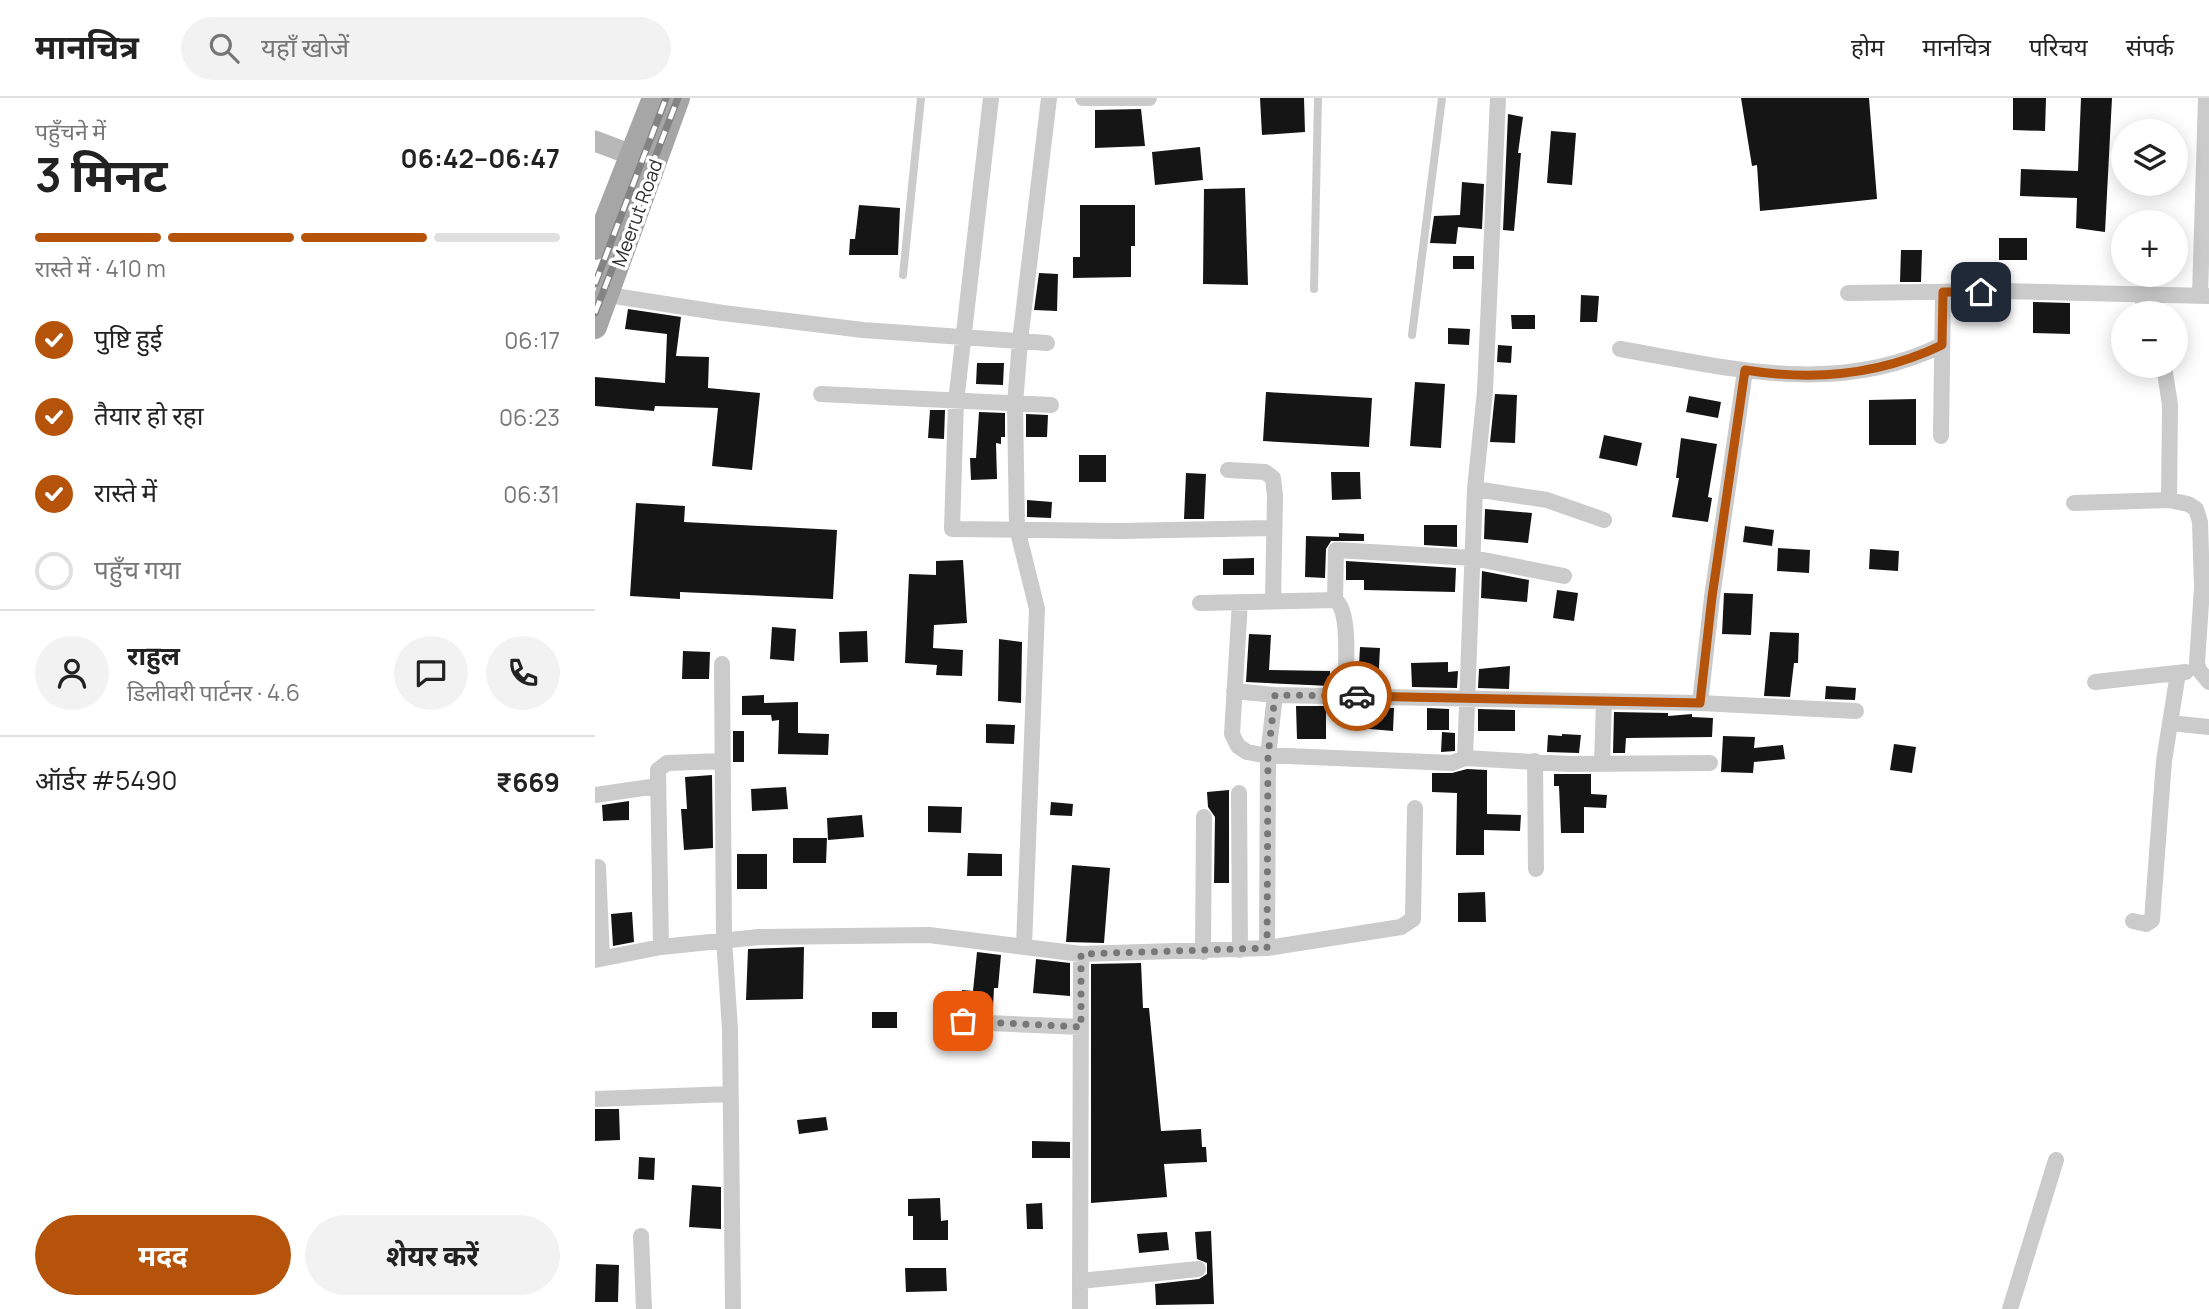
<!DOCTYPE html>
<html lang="hi">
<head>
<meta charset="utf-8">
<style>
  :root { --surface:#fff; --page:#f2f2f2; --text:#222; --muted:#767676; --line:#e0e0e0; --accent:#b45309 }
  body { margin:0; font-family:Manrope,"Noto Sans Devanagari",sans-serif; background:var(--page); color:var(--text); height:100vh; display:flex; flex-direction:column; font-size:26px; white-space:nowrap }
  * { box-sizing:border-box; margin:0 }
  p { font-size:23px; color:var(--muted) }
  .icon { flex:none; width:38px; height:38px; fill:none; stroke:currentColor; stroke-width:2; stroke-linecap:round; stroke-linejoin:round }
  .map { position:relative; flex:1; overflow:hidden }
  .sheet { display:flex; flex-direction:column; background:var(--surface); width:595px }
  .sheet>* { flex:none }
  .tools { position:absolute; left:1516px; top:21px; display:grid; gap:14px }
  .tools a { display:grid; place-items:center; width:77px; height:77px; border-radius:50%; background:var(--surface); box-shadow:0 4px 18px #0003; font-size:35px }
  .pin { position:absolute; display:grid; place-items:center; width:60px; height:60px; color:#fff; margin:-30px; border-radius:14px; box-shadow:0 4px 10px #0006 }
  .courier { position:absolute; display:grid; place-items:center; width:70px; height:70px; margin:-35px; border:5px solid #b45309; border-radius:50%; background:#fff; color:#222; box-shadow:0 2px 9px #0007 }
  .headline em { font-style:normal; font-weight:700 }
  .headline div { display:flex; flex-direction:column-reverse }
  .headline { display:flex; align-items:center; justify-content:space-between; height:119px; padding:0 35px }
  h1 { font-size:46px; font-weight:700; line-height:52px }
  .bar { display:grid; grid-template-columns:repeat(4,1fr); gap:10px 7px; align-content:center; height:84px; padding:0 35px }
  .bar i { height:9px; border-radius:5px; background:var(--line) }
  .bar .current { background:var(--accent) }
  .bar p { grid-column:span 4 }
  .line { display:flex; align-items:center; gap:18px; padding:0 35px; border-top:2px solid var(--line) }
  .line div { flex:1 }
  .round { display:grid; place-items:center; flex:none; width:74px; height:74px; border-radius:37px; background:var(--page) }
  ol { padding:0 35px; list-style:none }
  li { display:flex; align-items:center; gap:21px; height:77px }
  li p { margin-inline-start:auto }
  li .icon { padding:7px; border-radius:50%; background:var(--accent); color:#fff; stroke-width:4 }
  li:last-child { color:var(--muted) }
  li i { width:38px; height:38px; border:4px solid var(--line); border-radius:50% }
  .cta { display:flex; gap:14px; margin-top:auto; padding:14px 35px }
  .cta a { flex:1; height:80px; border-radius:42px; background:var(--accent); color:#fff; font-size:28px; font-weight:700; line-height:80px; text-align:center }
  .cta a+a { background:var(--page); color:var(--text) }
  header { display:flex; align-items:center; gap:42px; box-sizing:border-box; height:98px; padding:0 35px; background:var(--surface); border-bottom:2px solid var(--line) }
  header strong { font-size:33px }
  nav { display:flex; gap:38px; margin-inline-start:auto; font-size:24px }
  .search { width:490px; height:63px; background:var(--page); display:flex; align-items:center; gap:18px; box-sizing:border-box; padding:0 24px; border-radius:38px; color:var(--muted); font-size:26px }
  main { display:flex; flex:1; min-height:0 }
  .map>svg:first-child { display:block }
  .building { fill:#151515 }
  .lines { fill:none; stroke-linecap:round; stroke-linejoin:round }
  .lane { stroke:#cbcbcb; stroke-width:8 }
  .street { stroke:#cbcbcb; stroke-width:16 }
  .secondary { stroke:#b8b8b8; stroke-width:21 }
  .primary { stroke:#a6a6a6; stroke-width:24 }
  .rail-casing { stroke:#838383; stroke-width:7 }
  .rail { stroke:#fff; stroke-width:4.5; stroke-dasharray:13; stroke-linecap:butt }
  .done { stroke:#777; stroke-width:7; stroke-dasharray:0 12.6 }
  .route { stroke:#b45309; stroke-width:9 }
  .labels { text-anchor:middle; stroke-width:7; stroke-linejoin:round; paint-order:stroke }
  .street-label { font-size:19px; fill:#2e2e2e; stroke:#fff }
</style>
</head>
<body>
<header>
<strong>मानचित्र</strong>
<div class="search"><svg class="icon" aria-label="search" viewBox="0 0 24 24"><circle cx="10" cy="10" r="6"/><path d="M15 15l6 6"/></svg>यहाँ खोजें</div>
<nav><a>होम</a><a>मानचित्र</a><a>परिचय</a><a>संपर्क</a></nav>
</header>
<main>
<section class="sheet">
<div class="headline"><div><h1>3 मिनट</h1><p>पहुँचने में</p></div><em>06:42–06:47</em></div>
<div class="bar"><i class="current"></i><i class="current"></i><i class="current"></i><i></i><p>रास्ते में · 410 m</p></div>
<ol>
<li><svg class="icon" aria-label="check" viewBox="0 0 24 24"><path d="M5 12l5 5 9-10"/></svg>पुष्टि हुई<p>06:17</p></li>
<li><svg class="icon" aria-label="check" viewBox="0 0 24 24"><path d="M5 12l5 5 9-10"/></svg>तैयार हो रहा<p>06:23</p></li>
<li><svg class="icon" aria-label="check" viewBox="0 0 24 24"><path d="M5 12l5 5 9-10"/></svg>रास्ते में<p>06:31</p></li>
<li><i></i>पहुँच गया</li>
</ol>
<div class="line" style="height:126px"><a class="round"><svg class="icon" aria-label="person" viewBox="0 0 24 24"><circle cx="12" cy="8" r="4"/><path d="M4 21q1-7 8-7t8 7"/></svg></a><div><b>राहुल</b><p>डिलीवरी पार्टनर · 4.6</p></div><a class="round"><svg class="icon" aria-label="chat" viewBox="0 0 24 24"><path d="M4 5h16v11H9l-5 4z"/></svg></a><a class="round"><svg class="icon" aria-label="phone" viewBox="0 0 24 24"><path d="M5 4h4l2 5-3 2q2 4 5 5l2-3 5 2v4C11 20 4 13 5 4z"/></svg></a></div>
<div class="line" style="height:91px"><div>ऑर्डर #5490</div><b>₹669</b></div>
<div class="cta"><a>मदद</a><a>शेयर करें</a></div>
</section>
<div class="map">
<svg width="1614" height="1211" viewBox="0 0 1614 1211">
  <rect width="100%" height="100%" fill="#fff"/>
  <!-- building -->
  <path class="building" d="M665,0h44l1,34 -43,3z
    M1146,0h128l8,101 -117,12 -3,-46 -5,1z
    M1418,0h33l-1,33 -32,-1z
    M1486,0h31l-7,134 -29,-4 1,-30 -57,-2 1,-27 57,2z
    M546,11l4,37 -50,2v-38z
    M913,16l15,3 -5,36h3l-7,78 -11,-1z
    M956,33l25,2 -4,52 -25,-2z
    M605,49l3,33 -48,5 -3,-33z
    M867,84l22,2 -2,45 -24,-2 -2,17 -26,-1 4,-27 26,-1z
    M650,90l3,97 -45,-1 1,-95z
    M264,107l41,3 -2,47h-49l1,-16h5z
    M485,107h55v41h-4v31l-58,1v-21h7z
    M1404,140h28v22h-28z
    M1306,152h21l-1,32h-21z
    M858,158h21v13h-21z
    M444,175l19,1 -1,37 -23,-1z
    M986,197l18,1 -2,26h-17z
    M1438,204l37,1v31l-37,-1z
    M33,211l53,8 -5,39 33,1 -1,31 52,5 -8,77 -40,-4 6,-58 -63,-2 -1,5 -59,-5v-29l70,6 2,-49 -42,-5z
    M916,217h24v14h-23z
    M853,230l22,1 -1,16 -21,-1z
    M903,247l14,1 -1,17 -14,-1z
    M382,265h27l-1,22 -27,-1z
    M820,284l30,2 -4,64 -31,-2z
    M671,294l106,6 -3,49 -106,-6z
    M900,296l22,1 -2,48 -25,-1z
    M1094,298l32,6 -3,16 -32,-6z
    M1321,301v46h-47v-45z
    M335,312h15l-1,29 -16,-1z
    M384,314l26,1v24h-4v7l-5,-1 1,36 -26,1 -1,-22h6z
    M431,316l22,1 -1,22h-21z
    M1009,337l38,8 -5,23 -38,-8z
    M1086,340l36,6 -9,53 4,1 -4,24 -36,-5 7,-39h-3z
    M484,357h27v27h-27z
    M736,374h29l1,27 -29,1z
    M591,375l20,1 -2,45h-20z
    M432,402l25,2 -1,16 -24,-1z
    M41,405l49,3 -1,16 153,8 -4,69 -153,-7v7l-50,-3z
    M890,411l47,4 -4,30 -44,-4z
    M829,427h33v22l-33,-2z
    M1150,428l29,4 -2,16 -29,-4z
    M744,435l25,1v7h-33l-5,8 -1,29 -20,-1 1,-41 33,1z
    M1183,450l32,2 -1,23 -32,-2z
    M1275,451l29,2 -1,20 -29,-2z
    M659,460v17h-31v-16z
    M368,462l4,63 -33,2 -1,23 30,2 -1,26 -26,-1 1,-10 -32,-2 4,-89 27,1v-14z
    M751,463l110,7 -1,24 -91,-2v-10h-18z
    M887,473l47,9 -2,22 -46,-4z
    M962,492l21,3 -4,28 -21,-3z
    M1129,495l29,1 -2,41 -29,-1z
    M177,529l24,2 -2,32 -24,-2z
    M272,533l1,31 -28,1 -1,-31z
    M1175,534l29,1 -1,30h-4l-4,34 -26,-1z
    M654,536l22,1 -2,35 61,1v15l-84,-4z
    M404,541l23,3 -1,61 -23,-2z
    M765,549l20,1 -2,38h-17v-3h-3z
    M88,553l27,1 -1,27h-27z
    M853,564v10l10,-1 -1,17 -45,-1 -1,-24z
    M915,568l-1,23 -31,-1 1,-19z
    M1231,588l30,2 -1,12 -30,-1z
    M169,597v8l34,-1v31l31,1 -1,21 -50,-1 1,-34 -7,1 -1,-6h-29v-19z
    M701,608h30v33h-29z
    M765,609l34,1 -1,23 -35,-3z
    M832,610l22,1v21h-22z
    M883,611l37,1v21h-37z
    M1019,614l54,1v3l24,-2v3l21,1 -1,19 -86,1 -1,15h-12z
    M391,626l29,1 -1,19 -28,-1z
    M138,633h11v31h-11z
    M847,634l13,1v18l-14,1z
    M967,636l19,1 -2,18 -32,-1 1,-17 14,1z
    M1128,638l32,1 -1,11 29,-3 2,14 -31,3 -1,11 -32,-1z
    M1299,646l22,3 -4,26 -22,-3z
    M872,671l20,1v44l34,1 -1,16 -36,-1v25h-28l1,-62 -25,-1v-19h20z
    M959,676h37v20l16,1 -1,13 -22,-1v26h-23l-2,-47h-5z
    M117,677l1,73 -29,2 -3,-41h6l-2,-32z
    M191,689l2,22 -36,2 -1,-22z
    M634,692v93h-15l1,-66 -7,-10 -1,-15z
    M34,703v19l-26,1 -1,-16z
    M456,704l22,2 -1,12 -22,-1z
    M333,708l34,1 -1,26 -33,-1z
    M267,717l2,22 -36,3 -1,-22z
    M198,740h34l-1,25h-33z
    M373,755l34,1v22h-35z
    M142,756h30v35h-30z
    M477,767l38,3 -6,75 -38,-1z
    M890,794l1,30h-28v-29z
    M37,814l2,30 -21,4 -2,-32z
    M209,849l-1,52 -57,1 2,-51z
    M382,854l24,3 -3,33h-4l-1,19h-32l1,-17 11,1z
    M441,861l34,4v33l-37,-3z
    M546,865l2,45h6l12,123 40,-2 1,18h4l1,15 -43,2 3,33 -76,6v-239z
    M277,914h25v16h-25z
    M0,1011h24l1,31 -25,1z
    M231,1019l2,13 -29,4 -2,-14z
    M437,1043l38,1v16h-38z
    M44,1059l16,1 -1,22 -16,-1z
    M97,1087l29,2v42l-32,-2z
    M345,1100l1,23 7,-1v20h-35v-24h-5v-17z
    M447,1105l1,26h-16l-1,-25z
    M616,1133l3,73 -58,1 -1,-21 44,-5 8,-5v-11l-10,-4 -2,-27z
    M572,1134l2,18 -30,3 -2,-19z
    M1,1166l23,1 -1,37h-23z
    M310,1170h41l1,23 -41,1z"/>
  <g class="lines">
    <!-- lane -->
    <path class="lane" d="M308,177l18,-177
      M719,191l4,-191
      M817,237l30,-237"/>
    <!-- street -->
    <path class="street" d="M396,0l-35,304 -4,127 168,2 154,-3
      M488,0h66
      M1253,195l152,-2 209,5
      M1547,196l3,19
      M13,197l115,18 140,17 184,13
      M1605,197l6,-197
      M1025,251c110,19 217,48 322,-4
      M1569,268l6,39 -1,95
      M226,296l230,11
      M1346,338l2,-144
      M633,372l37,2 8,6 2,18 -2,105
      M880,391l72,11 57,20
      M1479,405l95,-3 19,4 8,5 4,13 2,66 -5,75 2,7 10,12
      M740,502l1,-50 137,8 91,18
      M645,504l-8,132 6,12 9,6 16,3 189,8 13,-5 10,-269 10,-98 13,-293
      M605,505l135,-3c17,11 10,75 10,96
      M127,566l2,274 6,91 3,280
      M1500,584l91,-10
      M639,593l41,4 425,8 156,8
      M1105,605l12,-106 33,-226
      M1575,625l39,4
      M870,660l104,6 141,-1
      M940,663l1,108
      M1007,666l2,-63
      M644,695l1,157
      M0,697l62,-9
      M3,769l4,91
      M1538,823l13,3 6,-4 12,-159 14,-88
      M429,848l13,-337 -20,-81 -2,-124 5,-63 29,-243
      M66,849l-3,-177 9,-7 55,-2
      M672,850l1,-192 7,-61
      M608,854l1,-135
      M0,862l66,-13 98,-10 170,-2 152,19 186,-6 134,-21 12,-8 2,-111
      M346,923l140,6
      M0,1001l135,-5
      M46,1138l3,73
      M485,1183l118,-12
      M485,1211l1,-355
      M1415,1211l46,-149"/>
    <!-- secondary -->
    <path class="secondary" d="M0,43l37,14"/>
    <!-- primary -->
    <path class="primary" d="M0,150l59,-150
      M0,229l83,-229"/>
    <!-- rail casing -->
    <g class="rail-casing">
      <path id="rail" d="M0,186l71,-186
        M0,215l83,-215"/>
    </g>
    <!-- rail -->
    <use href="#rail" class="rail"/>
  </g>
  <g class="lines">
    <!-- done -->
    <path class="done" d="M368,923l118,6v-73l186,-6 1,-192 7,-61 82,1"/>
    <!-- route -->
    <path class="route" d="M762,598l343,7 12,-106 33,-227c68,11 135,5 197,-25l1,-53h38"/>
  </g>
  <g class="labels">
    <!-- street labels -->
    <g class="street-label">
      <text transform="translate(42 115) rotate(-70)" y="7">Meerut Road</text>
    </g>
  </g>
</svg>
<div class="tools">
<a><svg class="icon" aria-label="layers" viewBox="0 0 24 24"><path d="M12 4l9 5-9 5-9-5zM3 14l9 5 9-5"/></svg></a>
<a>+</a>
<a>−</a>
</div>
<div class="pin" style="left:368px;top:923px;background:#ea580c"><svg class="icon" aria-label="bag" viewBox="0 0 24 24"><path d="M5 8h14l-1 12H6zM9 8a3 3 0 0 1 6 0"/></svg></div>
<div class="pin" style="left:1386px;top:194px;background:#1f2937"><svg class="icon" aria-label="home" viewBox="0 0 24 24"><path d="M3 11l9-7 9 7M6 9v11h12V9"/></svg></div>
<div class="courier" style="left:762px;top:598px"><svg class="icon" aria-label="car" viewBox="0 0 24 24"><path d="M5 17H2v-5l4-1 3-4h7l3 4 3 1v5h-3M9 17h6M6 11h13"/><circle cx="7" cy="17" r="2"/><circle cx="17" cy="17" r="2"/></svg></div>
</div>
</main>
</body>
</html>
